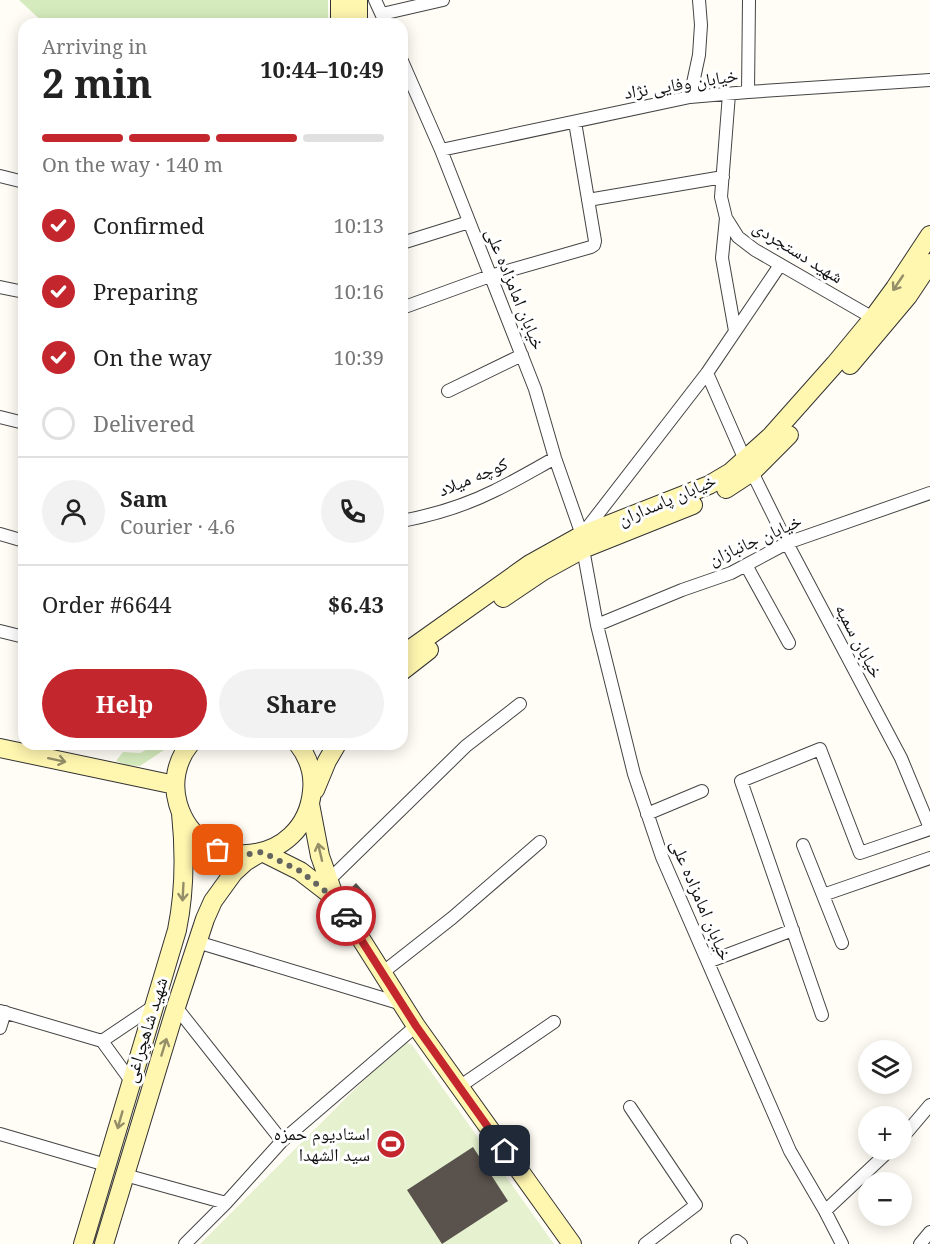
<!DOCTYPE html>
<html lang="en">
<head>
<meta charset="utf-8">
<style>
  :root { --surface:#fff; --page:#f2f2f2; --text:#222; --muted:#767676; --line:#e0e0e0; --accent:#c4262e }
  body { margin:0; font-family:"Noto Serif","Noto Naskh Arabic",serif; background:var(--page); color:var(--text); height:100vh; display:flex; flex-direction:column; font-size:22px; white-space:nowrap }
  * { box-sizing:border-box; margin:0 }
  p { font-size:20px; color:var(--muted) }
  .icon { flex:none; width:33px; height:33px; fill:none; stroke:currentColor; stroke-width:2; stroke-linecap:round; stroke-linejoin:round }
  .map { position:relative; flex:1; overflow:hidden }
  .side { position:absolute; left:18px; top:18px; width:390px; height:732px; display:flex; flex-direction:column; background:var(--surface); border-radius:18px; box-shadow:0 3px 15px #0003 }
  .side>* { flex:none }
  .tools { position:absolute; left:858px; top:1040px; display:grid; gap:12px }
  .tools a { display:grid; place-items:center; width:54px; height:54px; border-radius:50%; background:var(--surface); box-shadow:0 3px 15px #0003; font-size:30px }
  .pin { position:absolute; display:grid; place-items:center; width:51px; height:51px; color:#fff; margin:-26px; border-radius:12px; box-shadow:0 3px 9px #0006 }
  .courier { position:absolute; display:grid; place-items:center; width:60px; height:60px; margin:-30px; border:4px solid #c4262e; border-radius:50%; background:#fff; color:#222; box-shadow:0 2px 8px #0007 }
  .headline em { font-style:normal; font-weight:700 }
  .headline div { display:flex; flex-direction:column-reverse }
  .headline { display:flex; align-items:center; justify-content:space-between; height:102px; padding:0 24px }
  h1 { font-size:39px; font-weight:700; line-height:45px }
  .bar { display:grid; grid-template-columns:repeat(4,1fr); gap:9px 6px; align-content:center; height:72px; padding:0 24px }
  .bar i { height:8px; border-radius:4px; background:var(--line) }
  .bar .on { background:var(--accent) }
  .bar p { grid-column:span 4 }
  .line { display:flex; align-items:center; gap:15px; padding:0 24px; border-top:2px solid var(--line) }
  .line div { flex:1 }
  .round { display:grid; place-items:center; flex:none; width:63px; height:63px; border-radius:32px; background:var(--page) }
  ol { padding:0 24px; list-style:none }
  li { display:flex; align-items:center; gap:18px; height:66px }
  li p { margin-inline-start:auto }
  li .icon { padding:6px; border-radius:50%; background:var(--accent); color:#fff; stroke-width:4 }
  li:last-child { color:var(--muted) }
  li i { width:33px; height:33px; border:3px solid var(--line); border-radius:50% }
  .button { display:flex; gap:12px; margin-top:auto; padding:12px 24px }
  .button a { flex:1; height:69px; border-radius:36px; background:var(--accent); color:#fff; font-size:24px; font-weight:700; line-height:69px; text-align:center }
  .button a+a { background:var(--page); color:var(--text) }
  .map>svg:first-child { display:block }
  .green { fill:#d5ebbd }
  .pitch { fill:#e6f2cf }
  .building { fill:#5a524d }
  .lines { fill:none; stroke-linecap:round; stroke-linejoin:round }
  .street-casing { stroke:#444; stroke-width:14 }
  .secondary-casing { stroke:#333; stroke-width:20 }
  .street { stroke:#fff; stroke-width:12 }
  .secondary { stroke:#fff6b0; stroke-width:18 }
  .oneway { stroke:#948f68 }
  .done { stroke:#646461; stroke-width:6; stroke-dasharray:0 10.8 }
  .route { stroke:#c4262e; stroke-width:8 }
  .labels { text-anchor:middle; stroke-width:6; stroke-linejoin:round; paint-order:stroke }
  .street-label { font-size:18px; fill:#111; stroke:#fff }
  .poi-label { font-size:18px; fill:#111; stroke:#fff; text-anchor:end }
</style>
</head>
<body>
<div class="map">
<svg width="930" height="1244" viewBox="0 0 930 1244">
  <rect width="100%" height="100%" fill="#fffdf5"/>
  <!-- green -->
  <path class="green" d="M19,0h309v24h-283z
    M158,744h15l-33,22 -13,-1 -11,-4 7,-9 17,1z"/>
  <!-- pitch -->
  <path class="pitch" d="M406,1042l6,3 142,199h-354l201,-201z"/>
  <!-- building -->
  <path class="building" d="M356,883l8,9 -7,8 -7,-11z
    M473,1147l35,54 -66,43 -35,-54z"/>
  <g class="lines">
    <!-- street casing -->
    <g class="street-casing">
      <path id="street" d="M375,0l11,24
        M382,14l61,-14
        M402,61l39,89 94,239 20,69 27,77
        M748,92l1,-92
        M729,94l-8,103 5,21 12,19 17,13 118,68
        M690,97l9,-42 2,-30 -2,-25
        M441,150l249,-53 58,-5 182,-12
        M0,176l24,6
        M588,200l135,-23
        M726,218l-4,40 13,73
        M402,243l67,-21
        M0,287l24,5
        M402,308l88,-32 101,-29 3,-2 1,-4 -20,-119
        M707,373l38,87
        M448,391l74,-36
        M0,417l24,6
        M752,472l35,71 114,215 29,70
        M402,521c31,-6 64,-16 92,-30 21,-10 41,-22 61,-33
        M584,532l123,-159 73,-108
        M0,534l24,7
        M583,549l14,76 37,149 28,83 128,294 35,60 17,33
        M746,565l43,78
        M597,625l85,-35 49,-17 56,-30 143,-50
        M0,631l24,6
        M647,814l55,-23
        M803,845l39,98
        M329,880l137,-134 54,-42
        M823,895l107,-37
        M197,942l205,62
        M708,962l85,-32
        M382,973l70,-55 88,-76
        M176,1007l106,134 134,-115
        M0,1011l102,30
        M822,1015l-81,-234 79,-32 40,104 70,-24
        M0,1028l5,-16
        M102,1041l52,-35
        M102,1041l29,40
        M459,1087l95,-65
        M630,1107l66,98 -51,39
        M0,1134l106,31
        M902,1138l28,-33
        M125,1175l101,28
        M825,1211l66,-62
        M737,1241l4,3
        M185,1244l41,-41 56,-62
        M920,1244l10,-12"/>
    </g>
    <!-- secondary casing -->
    <g class="secondary-casing">
      <path id="secondary" d="M340,0v24
        M358,0v24
        M850,365l58,-69 22,-33
        M726,489l26,-17 37,-37
        M503,598l40,-27 40,-22 110,-44
        M402,655l128,-91 52,-29 127,-50 22,-13 40,-36 64,-72 38,-46 22,-30 35,-53
        M402,671l27,-21
        M190,744c-14,17 -18,40 -12,60 22,74 127,63 134,-13 2,-17 -4,-34 -14,-47
        M0,748l175,37
        M315,790l12,-29 10,-17
        M310,804l10,52 15,42 81,128 156,218
        M262,852l38,19 35,27
        M83,1244l94,-314c8,-39 8,-78 4,-117
        M104,1244l72,-237 29,-88 8,-18 21,-29 11,-10 13,-8"/>
    </g>
    <!-- street -->
    <use href="#street" class="street"/>
    <!-- secondary -->
    <use href="#secondary" class="secondary"/>
  </g>
  <!-- one-way arrows -->
  <defs><path id="oneway-shaft" d="M-6 0H5M1.5-3L5.5 0L1.5 3" fill="none" stroke-width="1.6" stroke-linecap="round" stroke-linejoin="round" transform="scale(1.5)"/></defs>
  <g class="oneway">
    <use href="#oneway-shaft" transform="translate(898 283) rotate(124)"/>
    <use href="#oneway-shaft" transform="translate(57 760) rotate(12)"/>
    <use href="#oneway-shaft" transform="translate(320 852) rotate(-103)"/>
    <use href="#oneway-shaft" transform="translate(183 892) rotate(93)"/>
    <use href="#oneway-shaft" transform="translate(164 1047) rotate(-73)"/>
    <use href="#oneway-shaft" transform="translate(120 1120) rotate(106)"/>
  </g>
  <g class="lines">
    <!-- done -->
    <path class="done" d="M218,850l12,4 14,1 18,-3 38,19 34,27 12,18"/>
    <!-- route -->
    <path class="route" d="M346,916l70,110 89,125"/>
  </g>
  <!-- icons -->
  <defs>
    <g id="stadium-disc" transform="scale(1.5)"><circle r="9.5" fill="#c4262e" stroke="#fff"/><path d="M0-5a6.5 5 0 1 0 0 10a6.5 5 0 1 0 0-10ZM-3.5-1.8h7v3.6h-7Z" fill="#fff"/></g>
  </defs>
  <g fill-rule="evenodd">
    <use href="#stadium-disc" x="391" y="1144"/>
  </g>
  <g class="labels">
    <!-- street labels -->
    <g class="street-label">
      <text transform="translate(681 84) rotate(-9)" y="6">خیابان وفایی نژاد</text>
      <text transform="translate(798 252) rotate(32)" y="6">شهید دستجردی</text>
      <text transform="translate(515 289) rotate(68)" y="6">خیابان امامزاده علی</text>
      <text transform="translate(473 477) rotate(-23)" y="6">کوچه میلاد</text>
      <text transform="translate(667 500) rotate(-23)" y="6">خیابان پاسداران</text>
      <text transform="translate(755 540) rotate(-24)" y="6">خیابان جانبازان</text>
      <text transform="translate(859 641) rotate(62)" y="6">خیابان سمیه</text>
      <text transform="translate(701 900) rotate(67)" y="6">خیابان امامزاده علی</text>
      <text transform="translate(146 1030) rotate(-73)" y="6">شهید شاهچراغی</text>
    </g>
    <!-- poi labels -->
    <g class="poi-label">
      <text x="370" y="1140">استادیوم حمزه<tspan x="370" dy="21">سید الشهدا</tspan></text>
    </g>
  </g>
</svg>
<div class="tools">
<a><svg class="icon" aria-label="layers" viewBox="0 0 24 24"><path d="M12 4l9 5-9 5-9-5zM3 14l9 5 9-5"/></svg></a>
<a>+</a>
<a>−</a>
</div>
<div class="pin" style="left:218px;top:850px;background:#ea580c"><svg class="icon" aria-label="bag" viewBox="0 0 24 24"><path d="M5 8h14l-1 12H6zM9 8a3 3 0 0 1 6 0"/></svg></div>
<div class="pin" style="left:505px;top:1151px;background:#1f2937"><svg class="icon" aria-label="home" viewBox="0 0 24 24"><path d="M3 11l9-7 9 7M6 9v11h12V9"/></svg></div>
<div class="courier" style="left:346px;top:916px"><svg class="icon" aria-label="car" viewBox="0 0 24 24"><path d="M5 17H2v-5l4-1 3-4h7l3 4 3 1v5h-3M9 17h6M6 11h13"/><circle cx="7" cy="17" r="2"/><circle cx="17" cy="17" r="2"/></svg></div>
<section class="side">
<div class="headline"><div><h1>2 min</h1><p>Arriving in</p></div><em>10:44–10:49</em></div>
<div class="bar"><i class="on"></i><i class="on"></i><i class="on"></i><i></i><p>On the way · 140 m</p></div>
<ol>
<li><svg class="icon" aria-label="check" viewBox="0 0 24 24"><path d="M5 12l5 5 9-10"/></svg>Confirmed<p>10:13</p></li>
<li><svg class="icon" aria-label="check" viewBox="0 0 24 24"><path d="M5 12l5 5 9-10"/></svg>Preparing<p>10:16</p></li>
<li><svg class="icon" aria-label="check" viewBox="0 0 24 24"><path d="M5 12l5 5 9-10"/></svg>On the way<p>10:39</p></li>
<li><i></i>Delivered</li>
</ol>
<div class="line" style="height:108px"><a class="round"><svg class="icon" aria-label="person" viewBox="0 0 24 24"><circle cx="12" cy="8" r="4"/><path d="M4 21q1-7 8-7t8 7"/></svg></a><div><b>Sam</b><p>Courier · 4.6</p></div><a class="round"><svg class="icon" aria-label="phone" viewBox="0 0 24 24"><path d="M5 4h4l2 5-3 2q2 4 5 5l2-3 5 2v4C11 20 4 13 5 4z"/></svg></a></div>
<div class="line" style="height:78px"><div>Order #6644</div><b>$6.43</b></div>
<div class="button"><a>Help</a><a>Share</a></div>
</section>
</div>
</body>
</html>
